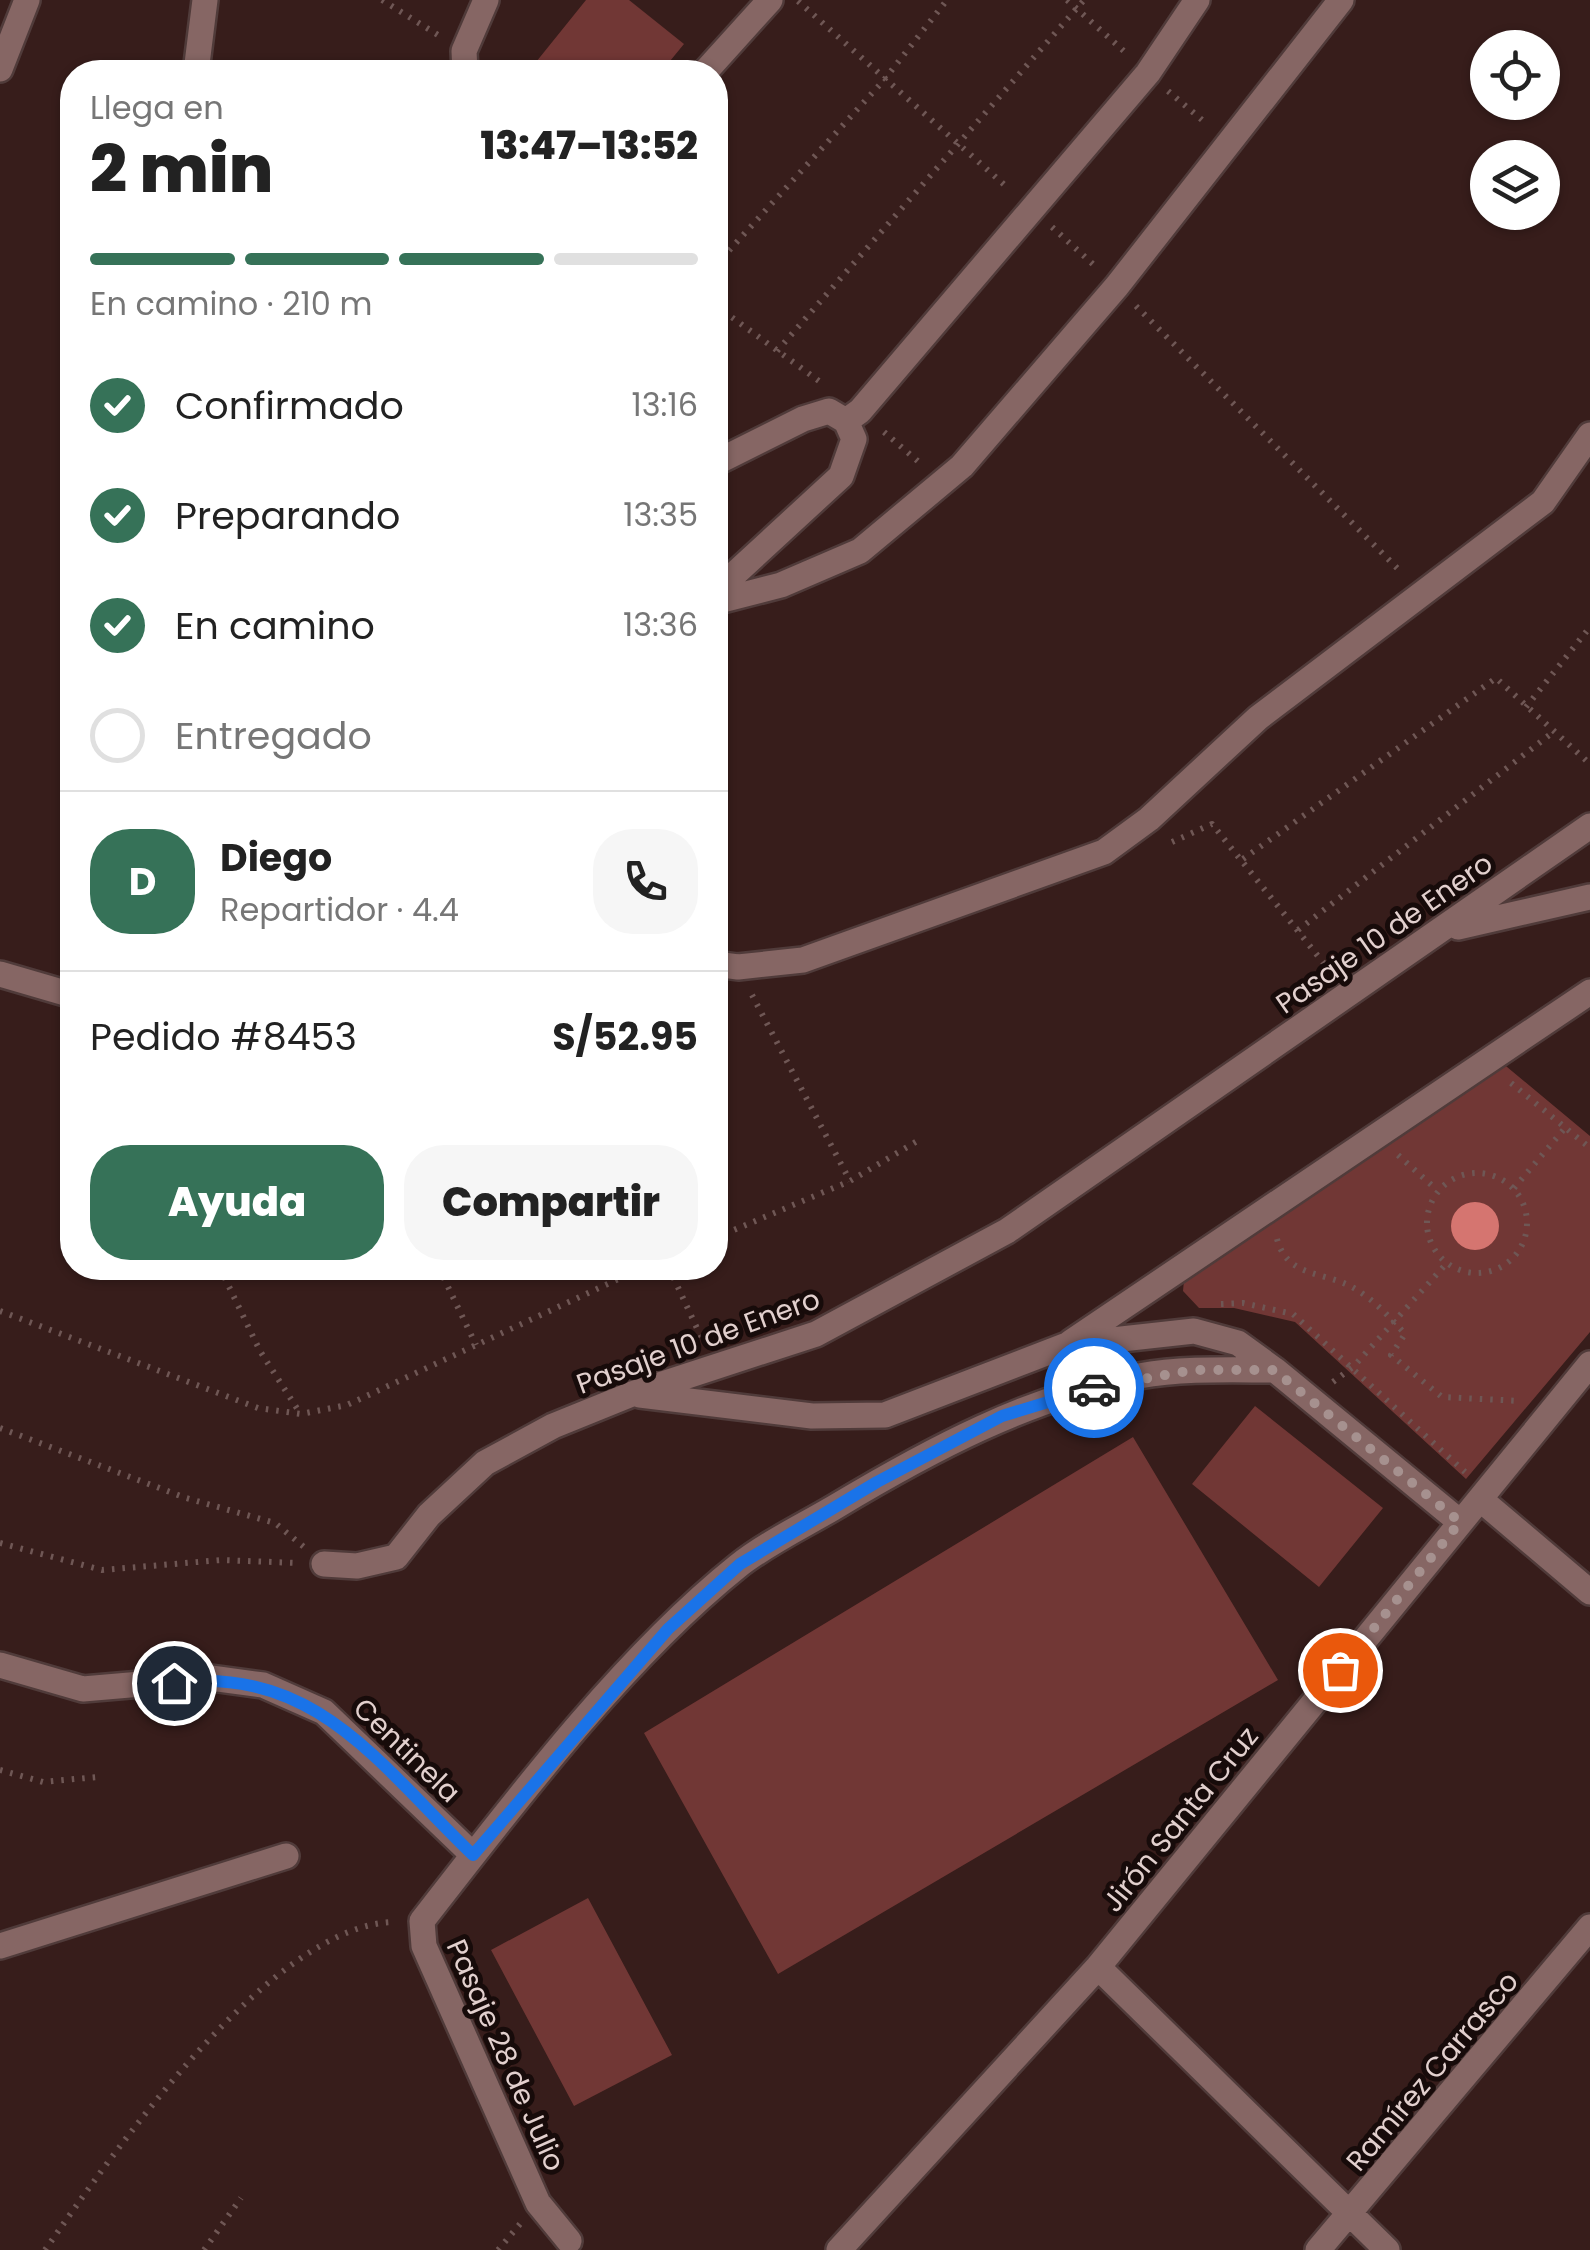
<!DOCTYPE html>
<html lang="es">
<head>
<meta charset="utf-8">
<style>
  :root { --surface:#fff; --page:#f6f6f6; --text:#222; --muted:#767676; --line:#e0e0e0; --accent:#367258 }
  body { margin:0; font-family:Poppins,sans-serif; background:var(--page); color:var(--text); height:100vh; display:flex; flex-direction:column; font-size:38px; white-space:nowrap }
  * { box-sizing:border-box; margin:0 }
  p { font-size:32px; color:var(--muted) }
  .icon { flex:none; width:55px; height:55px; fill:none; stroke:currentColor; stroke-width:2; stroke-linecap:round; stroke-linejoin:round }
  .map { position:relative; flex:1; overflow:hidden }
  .details { position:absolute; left:60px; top:60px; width:668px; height:1220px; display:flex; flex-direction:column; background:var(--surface); border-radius:40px; box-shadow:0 2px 8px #0004 }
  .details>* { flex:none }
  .fabs { position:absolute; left:1470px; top:30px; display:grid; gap:20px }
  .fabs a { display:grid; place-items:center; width:90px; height:90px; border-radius:50%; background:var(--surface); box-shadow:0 2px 8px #0004; font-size:50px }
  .pin { position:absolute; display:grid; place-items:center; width:85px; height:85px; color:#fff; margin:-42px; border:5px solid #fff; border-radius:50%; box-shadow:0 2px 10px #0007 }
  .courier { position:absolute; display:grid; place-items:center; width:100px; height:100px; margin:-50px; border:8px solid #1a73e8; border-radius:50%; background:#fff; color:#222; box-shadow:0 2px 12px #0007 }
  .head em { font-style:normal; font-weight:800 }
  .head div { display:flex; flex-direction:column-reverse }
  .head { display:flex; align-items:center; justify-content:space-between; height:170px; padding:0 30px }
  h1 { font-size:65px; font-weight:800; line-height:75px }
  .bar { display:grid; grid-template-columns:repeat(4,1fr); gap:15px 10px; align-content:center; height:120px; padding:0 30px }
  .bar i { height:12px; border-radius:8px; background:var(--line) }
  .bar .active { background:var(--accent) }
  .bar p { grid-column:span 4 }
  .line { display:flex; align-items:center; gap:25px; padding:0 30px; border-top:2px solid var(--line) }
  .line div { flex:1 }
  .round { display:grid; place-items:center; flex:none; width:105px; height:105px; border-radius:40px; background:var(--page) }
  ol { padding:0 30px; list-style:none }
  li { display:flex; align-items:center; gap:30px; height:110px }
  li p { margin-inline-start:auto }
  li .icon { padding:10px; border-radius:50%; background:var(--accent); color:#fff; stroke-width:4 }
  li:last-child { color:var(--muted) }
  li i { width:55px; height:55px; border:5px solid var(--line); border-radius:50% }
  .primary-button { display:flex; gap:20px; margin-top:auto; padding:20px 30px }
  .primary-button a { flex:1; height:115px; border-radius:40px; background:var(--accent); color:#fff; font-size:40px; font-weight:800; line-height:115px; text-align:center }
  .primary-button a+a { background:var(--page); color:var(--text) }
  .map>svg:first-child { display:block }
  .green { fill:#713735 }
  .building { fill:#d57570 }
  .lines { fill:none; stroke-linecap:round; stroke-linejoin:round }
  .street-casing { stroke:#503b3a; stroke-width:30 }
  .path { stroke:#6f5755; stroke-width:6; stroke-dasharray:2.5 8; stroke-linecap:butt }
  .street { stroke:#866664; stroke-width:25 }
  .done { stroke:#a6918f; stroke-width:10; stroke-dasharray:0 18 }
  .route { stroke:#1a73e8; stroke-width:12 }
  .labels { text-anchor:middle; stroke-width:10; stroke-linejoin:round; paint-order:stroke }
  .street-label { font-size:28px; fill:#e2d0ce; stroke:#170b0a }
</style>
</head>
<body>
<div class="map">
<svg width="1590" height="2250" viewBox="0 0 1590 2250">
  <rect width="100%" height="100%" fill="#371d1b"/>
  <!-- green -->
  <path class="green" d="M586,0h43l55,44 -23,28h-133z
    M1501,1062l89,74v196l-124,147 -171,-157 -61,-14h-35l-16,-17 1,-11z
    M1255,1406l128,102 -64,79 -127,-103z
    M1133,1437l145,243 -500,294 -134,-241z
    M588,1898l84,157 -98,51 -83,-156z"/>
  <!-- building -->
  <path class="building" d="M1451 1226a24 24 0 1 1 48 0a24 24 0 1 1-48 0Z"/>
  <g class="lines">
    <!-- street casing -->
    <g class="street-casing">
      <path id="street" d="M0,69l27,-69
        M196,72l9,-72
        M465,72l-1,-21 22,-51
        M705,72l65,-72
        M846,421l14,-10 288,-338 49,-73
        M715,463l88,-44 26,-8 17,10 8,18 -13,37 -126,116
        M715,602l66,-17 79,-34 102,-85 155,-180 224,-286
        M1458,927l132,-30
        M715,964l23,3 65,-7 301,-108 45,-33 109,-101 285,-216 47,-67
        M0,974l72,21
        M1071,1342l519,-350
        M640,1395l172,21 73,-1 182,-70 127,-14 44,12 37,27 185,152
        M1480,1499l110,93
        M324,1564l33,2 39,-9 33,-42 56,-52 68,-37 79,-32 184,-60 191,-103 583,-405
        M0,1665l83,24 128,-11 52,7 61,27 149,143
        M0,1946l286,-90
        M1098,1967l289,283
        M569,2241l-31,-38 -114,-257 -2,-25c90,-116 202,-264 316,-355 29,-23 65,-40 97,-59 95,-57 194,-110 304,-131 45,-8 90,-6 136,-6
        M839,2250l259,-283 492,-603
        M1318,2250l272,-323"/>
    </g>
    <!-- path -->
    <path class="path" d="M382,0l56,35
      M1067,0l59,53
      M798,1l211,188
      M1168,91l40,34
      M1052,227l43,39
      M715,266l169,-186 63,-80
      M715,305l104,76
      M1136,306l266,267
      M777,351l307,-351
      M884,432l36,31
      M1526,707l64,-80
      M1172,842l40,-18 118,147
      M1243,859l253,-181 94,86
      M1298,930l254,-197
      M752,995l98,186
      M1511,1083l79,65
      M1398,1155l39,35
      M1427 1223a50 50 0 1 1 100 0a50 50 0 1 1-100 0Z
      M1514,1188l51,-60
      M715,1238l135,-57 69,-41
      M1277,1239c10,38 45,32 75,48 20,11 38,30 53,47l-14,21 51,42 79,4
      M220,1268l40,83 40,62
      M439,1268l37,77
      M669,1268l33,71
      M1221,1304l22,-1 50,11 172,158
      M0,1311l258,97 43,6 46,-9 295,-137
      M1333,1382l21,-16 92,-102
      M0,1428l186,70 89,25 29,24
      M0,1543l102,27 119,-10 77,3
      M0,1770l43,12 54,-5
      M45,2250c67,-95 227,-328 351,-328
      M204,2250l37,-52
      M498,2250l22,-26"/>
    <!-- street -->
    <use href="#street" class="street"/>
  </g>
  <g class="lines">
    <!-- done -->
    <path class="done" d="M1094,1388l99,-18h81l186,152 -120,148"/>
    <!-- route -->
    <path class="route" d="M174,1683c142,-18 207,84 299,172l195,-226 72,-65 137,-82 125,-66 92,-28"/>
  </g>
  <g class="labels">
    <!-- street labels -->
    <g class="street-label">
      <text transform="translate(1384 933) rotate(-35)" y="10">Pasaje 10 de Enero</text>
      <text transform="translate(698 1341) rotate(-20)" y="10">Pasaje 10 de Enero</text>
      <text transform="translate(407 1750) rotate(44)" y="10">Centinela</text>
      <text transform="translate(1180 1819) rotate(-51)" y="10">Jirón Santa Cruz</text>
      <text transform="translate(506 2055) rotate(66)" y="10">Pasaje 28 de Julio</text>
      <text transform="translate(1432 2071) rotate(-50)" y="10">Ramírez Carrasco</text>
    </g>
  </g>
</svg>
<div class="fabs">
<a><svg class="icon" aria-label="locate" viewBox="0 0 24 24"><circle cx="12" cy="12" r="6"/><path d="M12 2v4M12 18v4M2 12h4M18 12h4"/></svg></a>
<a><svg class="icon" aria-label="layers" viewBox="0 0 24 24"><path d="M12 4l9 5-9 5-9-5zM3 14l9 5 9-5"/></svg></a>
</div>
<div class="pin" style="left:1340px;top:1670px;background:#ea580c"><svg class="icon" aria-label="bag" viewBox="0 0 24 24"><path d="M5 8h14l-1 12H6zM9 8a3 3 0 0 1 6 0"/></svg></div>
<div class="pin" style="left:174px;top:1683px;background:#1f2937"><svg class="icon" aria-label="home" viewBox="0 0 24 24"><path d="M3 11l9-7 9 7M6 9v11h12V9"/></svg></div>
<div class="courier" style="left:1094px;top:1388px"><svg class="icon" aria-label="car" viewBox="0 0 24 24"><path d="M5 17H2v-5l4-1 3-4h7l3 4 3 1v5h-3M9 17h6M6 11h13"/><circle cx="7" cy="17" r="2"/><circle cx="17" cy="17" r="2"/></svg></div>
<section class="details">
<div class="head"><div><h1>2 min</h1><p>Llega en</p></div><em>13:47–13:52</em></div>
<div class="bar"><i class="active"></i><i class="active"></i><i class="active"></i><i></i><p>En camino · 210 m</p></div>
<ol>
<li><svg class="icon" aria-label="check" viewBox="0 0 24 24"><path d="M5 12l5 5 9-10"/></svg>Confirmado<p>13:16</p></li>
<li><svg class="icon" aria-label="check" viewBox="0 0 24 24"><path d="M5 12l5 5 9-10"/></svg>Preparando<p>13:35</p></li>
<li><svg class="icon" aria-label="check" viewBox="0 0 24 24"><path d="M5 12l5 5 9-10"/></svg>En camino<p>13:36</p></li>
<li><i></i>Entregado</li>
</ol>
<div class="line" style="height:180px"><b class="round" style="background:var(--accent);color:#fff">D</b><div><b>Diego</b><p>Repartidor · 4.4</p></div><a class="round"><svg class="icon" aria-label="phone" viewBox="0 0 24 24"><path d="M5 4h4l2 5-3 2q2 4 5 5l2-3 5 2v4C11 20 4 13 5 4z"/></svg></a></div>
<div class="line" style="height:130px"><div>Pedido #8453</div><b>S/52.95</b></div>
<div class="primary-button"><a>Ayuda</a><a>Compartir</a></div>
</section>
</div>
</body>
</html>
